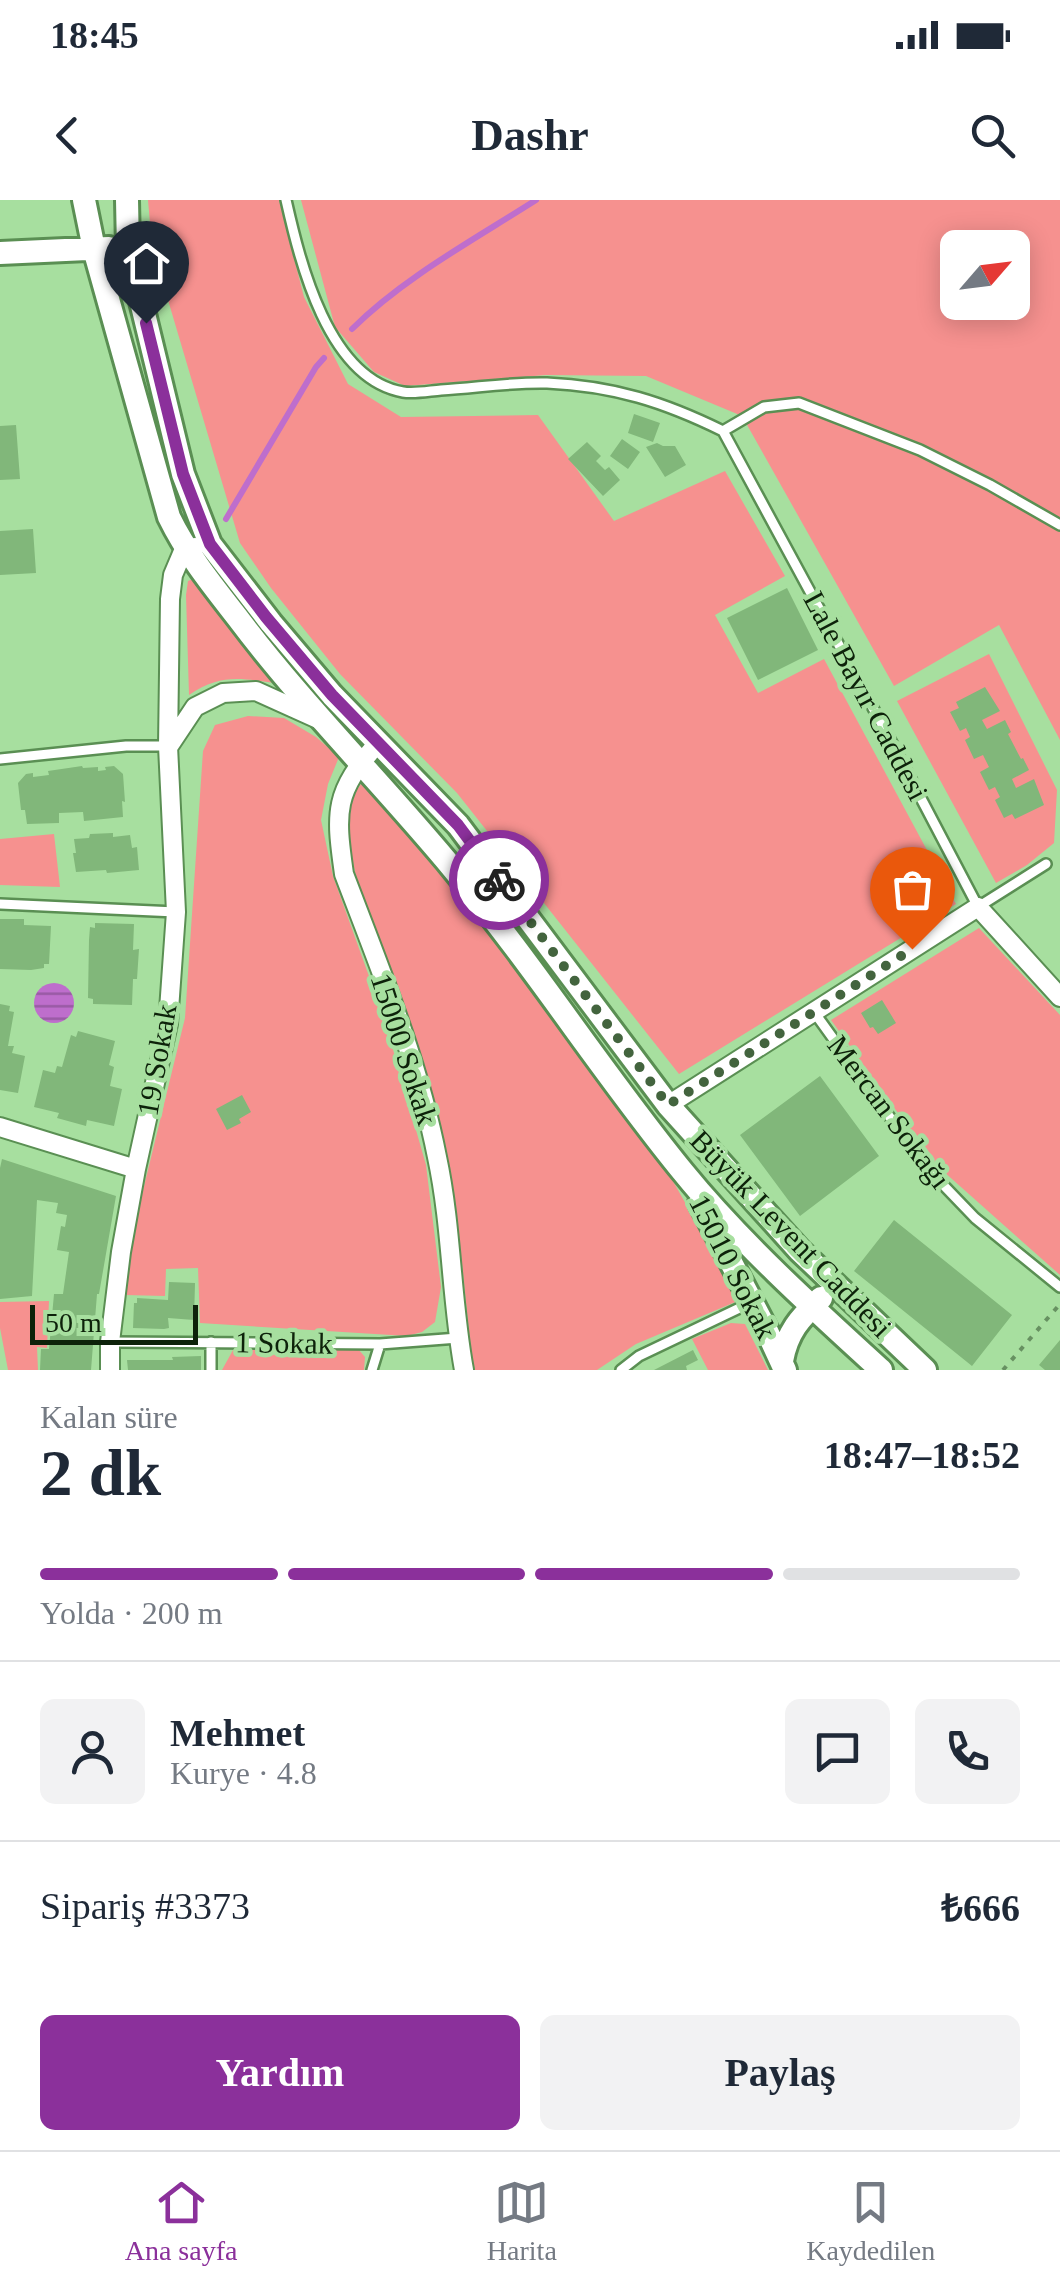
<!DOCTYPE html>
<html lang="tr">
<head>
<meta charset="utf-8">
<style>
  :root { --surface:#fff; --page:#f2f2f3; --text:#1f2937; --muted:#747a83; --line:#e0e1e3; --accent:#8b309b }
  body { margin:0; font-family:Georgia,serif; background:var(--page); color:var(--text); height:100vh; display:flex; flex-direction:column; font-size:38px; white-space:nowrap }
  * { box-sizing:border-box; margin:0 }
  p { font-size:32px; color:var(--muted) }
  .icon { flex:none; width:55px; height:55px; fill:none; stroke:currentColor; stroke-width:2; stroke-linecap:round; stroke-linejoin:round }
  .map { position:relative; height:1170px; overflow:hidden }
  .sheet { display:flex; flex-direction:column; background:var(--surface); flex:1 }
  .sheet>* { flex:none }
  .needle { width:65px; rotate:62deg }
  .tools { position:absolute; left:940px; top:30px; display:grid; gap:20px }
  .tools a { display:grid; place-items:center; width:90px; height:90px; border-radius:15px; background:var(--surface); box-shadow:0 5px 25px #0003; font-size:50px }
  .scale { position:absolute; left:30px; bottom:25px; width:168px; box-sizing:border-box; padding-left:10px; border:5px solid #0d220a; border-top:0; font-size:28px; line-height:35px; white-space:nowrap; color:#0d220a; -webkit-text-stroke:8px #a7df9f; paint-order:stroke }
  .pin { position:absolute; display:grid; place-items:center; width:85px; height:85px; color:#fff; margin:-102px -42px; border-radius:50% 50% 50% 0; rotate:-45deg; box-shadow:0 0 10px #0007 }
  .pin .icon { rotate:45deg }
  .courier { position:absolute; display:grid; place-items:center; width:100px; height:100px; margin:-50px; border:8px solid #8b309b; border-radius:50%; background:#fff; color:#222; box-shadow:0 2px 12px #0007 }
  .summary em { font-style:normal; font-weight:700 }
  .summary div { display:flex; flex-direction:column-reverse }
  .summary { display:flex; align-items:center; justify-content:space-between; height:170px; padding:0 40px }
  h1 { font-size:65px; font-weight:700; line-height:75px }
  .bar { display:grid; grid-template-columns:repeat(4,1fr); gap:15px 10px; align-content:center; height:120px; padding:0 40px }
  .bar i { height:12px; border-radius:8px; background:var(--line) }
  .bar .active { background:var(--accent) }
  .bar p { grid-column:span 4 }
  .line { display:flex; align-items:center; gap:25px; padding:0 40px; border-top:2px solid var(--line) }
  .line div { flex:1 }
  .round { display:grid; place-items:center; flex:none; width:105px; height:105px; border-radius:15px; background:var(--page) }
  .action { display:flex; gap:20px; margin-top:auto; padding:20px 40px }
  .action a { flex:1; height:115px; border-radius:15px; background:var(--accent); color:#fff; font-size:40px; font-weight:700; line-height:115px; text-align:center }
  .action a+a { background:var(--page); color:var(--text) }
  .status { display:flex; justify-content:space-between; align-items:center; height:70px; padding:0 50px; background:var(--surface); direction:ltr }
  .status svg { height:28px; fill:currentColor }
  header { display:flex; justify-content:space-between; align-items:center; height:130px; padding:0 40px; background:var(--surface); font-size:45px; font-weight:700 }
  .tab-bar { display:flex; justify-content:space-around; align-items:center; height:140px; border-top:2px solid var(--line); background:var(--surface); font-size:28px; color:var(--muted) }
  .tab-bar a { display:grid; justify-items:center; gap:5px }
  .tab-bar .active { color:var(--accent) }
  .map>svg:first-child { display:block }
  .green { fill:#f6918f; fill-rule:evenodd }
  .water { fill:url(#water-rules) }
  .lines { fill:none; stroke-linecap:round; stroke-linejoin:round }
  .stream { stroke:#be6ecc; stroke-width:6 }
  .building { fill:#81b77a }
  .service-casing { stroke:#5a8f53; stroke-width:14 }
  .minor-casing { stroke:#5a8f53; stroke-width:22 }
  .tertiary-casing { stroke:#5a8f53; stroke-width:28 }
  .path { stroke:#679161; stroke-width:4; stroke-dasharray:5 8; stroke-linecap:butt }
  .service { stroke:#fff; stroke-width:9 }
  .minor { stroke:#fff; stroke-width:18 }
  .tertiary { stroke:#fff; stroke-width:22 }
  .done { stroke:#43643e; stroke-width:10; stroke-dasharray:0 18 }
  .route { stroke:#8b309b; stroke-width:12 }
  .labels { text-anchor:middle; stroke-width:9; stroke-linejoin:round; paint-order:stroke }
  .street-label { font-size:30px; fill:#0d220a; stroke:#a7df9f }
</style>
</head>
<body>
<div class="status"><b>18:45</b><svg viewBox="0 0 49 12"><path d="M0 12V9h3v3zM5 12V6h3v6zM10 12V3h3v9zM15 12V0h3v12zM26 1h20v11H26zM47 4h2v5h-2z"/></svg></div>
<header><svg class="icon" aria-label="back" viewBox="0 0 24 24"><path d="M15 5l-7 7 7 7"/></svg>Dashr<svg class="icon" aria-label="search" viewBox="0 0 24 24"><circle cx="10" cy="10" r="6"/><path d="M15 15l6 6"/></svg></header>
<div class="map">
<svg width="1060" height="1170" viewBox="0 0 1060 1170">
  <defs>
    <pattern id="water-rules" width="6" height="5" patternUnits="userSpaceOnUse" patternTransform="scale(2.5)"><rect width="6" height="5" fill="#be6ecc"/><path d="M0 2.5h6" fill="none" stroke="#995aa4"/></pattern>
  </defs>
  <rect width="100%" height="100%" fill="#a7df9f"/>
  <!-- green -->
  <path class="green" d="M148,0h131l25,97 44,87 53,33 137,-2 76,106 111,-50 60,105 -70,39 43,78 66,-34 132,245 -277,170 -222,-281 -117,-119 -69,-86 -31,-45 -88,-297z
    M301,0h759v540l-61,-115 -105,61 -152,-270 -96,-40 -100,-1 -141,11 -31,-14 -39,-45zM958,48h54v54h-54z
    M198,377l77,106c-36,-5 -55,-9 -86,12l-3,-100 2,-14z
    M989,454l68,136 -3,53 -27,22 -31,18 -99,-182z
    M248,516l36,2 32,19 23,20 -11,27 -7,36 12,56 51,142 42,147 15,122 -6,35 -13,10 -15,4 -207,-13 -2,-55 -32,1 -1,27 -40,-1 3,-43 57,-234 18,-267 12,-26z
    M363,581l23,19 279,367 75,133 -104,44 -39,26h-122l-4,-19 -9,-88 -16,-114 -29,-98 -59,-165 -11,-53 2,-32z
    M54,634l6,53 -60,-2v-46z
    M979,728l81,87v260l-126,-112 -103,-143z
    M49,1101l-2,47 -10,-1 1,23h-30l-8,-42v-26z
    M731,1123l14,1 23,46h-60l-16,-31z
    M358,1149l7,8 -1,13h-142l11,-20z"/>
  <!-- water -->
  <path class="water" d="M34 803a20 20 0 1 1 40 0a20 20 0 1 1-40 0Z"/>
  <g class="lines">
    <!-- stream -->
    <path class="stream" d="M352,129c51,-51 123,-90 184,-129
      M226,319l90,-152 8,-9"/>
  </g>
  <!-- building -->
  <path class="building" d="M634,214l26,9 -7,19 -25,-9z
    M16,225l4,54 -20,1v-54z
    M622,239l18,13 -12,17 -18,-13z
    M587,242l14,14 -5,5 9,9 4,-3 11,13 -17,16 -35,-37z
    M657,243l6,3h12l11,19 -21,12 -19,-30z
    M33,329l3,44 -36,2v-44z
    M787,388l31,62 -60,30 -31,-62z
    M985,487l15,24 -18,9 5,9 18,-9 6,12 -3,2 13,25 2,-1 6,12 -17,9 4,9 18,-9 10,26 -29,14 -3,-5 -8,4 -9,-18 5,-3 -5,-10 -6,3 -9,-18 9,-5 -6,-12 -9,4 -9,-19 5,-3 -4,-9 -6,3 -10,-19 9,-4 -3,-6z
    M82,566l1,2 15,-1v4l8,-1 -1,-3 9,-1 9,8 2,28 -3,-1 1,16 -39,4 -1,-9 -24,1v10l-32,1 -2,-14h-4l-3,-27 8,-9 7,-1v4l16,-2 -1,-4z
    M113,633v4l17,-2 2,13 5,-1 2,23 -32,3 -1,-3 -30,2 -3,-19h3l-2,-14 15,-1 1,-4z
    M0,719h24v6l27,1 -2,38h-5v4l-13,2 -31,-1z
    M95,723l39,1 -1,26 6,-1 -2,30h-4l-1,26 -39,-1v-5l-5,-1 1,-58 1,-13 5,1z
    M882,800l14,23 -18,11 -5,-7 -3,1 -9,-15z
    M0,804l10,2 -1,5 5,1 -6,34h6l-2,7 13,3 -7,37 -18,-3z
    M78,831l37,10 -6,24 5,2 -4,19 12,3 -8,37 -27,-6 -1,6 -29,-8 2,-5 -25,-6 9,-37 12,3 2,-7 5,1 9,-32 5,2z
    M820,876l59,80 -79,60 -60,-81z
    M242,895l9,17 -12,7 2,4 -14,7 -11,-21z
    M2,959l114,37 -17,98h-2l-6,76h-51l1,-21h8l5,-55h9l6,-42 -12,-2 4,-24 4,1 2,-12 -11,-2 2,-10 -21,-3 -5,96 -32,3v-131z
    M894,1020l118,95 -40,51 -118,-95z
    M169,1082l26,1 -1,37 -26,-2 1,10 -5,1 -31,-1 1,-25h3v-5l31,2z
    M1060,1140v30h-15l-6,-5z
    M693,1150l5,10 -12,6 1,4h-33z
    M201,1156v14h-73l-1,-10h46l-1,-3z"/>
  <g class="lines">
    <!-- service casing -->
    <g class="service-casing">
      <path id="service" d="M286,0c14,62 42,179 117,192 11,2 26,-1 38,-2 35,-2 71,-8 106,-7 67,3 117,19 176,48
        M723,231l169,312 86,164 68,-43
        M723,231l41,-24 35,-4 121,47 70,35 70,40
        M0,559l126,-13h41
        M0,704l176,8
        M814,812l111,154 50,52 85,69
        M111,1142l269,2 78,-6
        M211,1142v28
        M372,1170l8,-26
        M621,1170l18,-14 111,-53"/>
    </g>
    <!-- minor casing -->
    <g class="minor-casing">
      <path id="minor" d="M378,543c-44,49 -43,68 -34,131 35,92 74,186 93,283 15,70 14,143 27,213
        M169,546l26,-39 28,-14 33,-2 62,28
        M668,905l310,-198 82,90
        M0,927l136,42
        M110,1170v-28l11,-90 15,-83 32,-145 8,-112 -8,-166 2,-147 3,-24 11,-26 11,-2"/>
    </g>
    <!-- tertiary casing -->
    <g class="tertiary-casing">
      <path id="tertiary" d="M84,0l10,49 75,268c18,37 43,68 68,100 67,89 146,167 217,253 81,97 149,204 229,302 57,70 131,137 198,198
        M127,0l1,48 55,226 27,70 61,79 61,72 126,130 210,280 132,146 125,119
        M0,53l109,-5
        M700,1003l67,128 18,39
        M782,1161c5,-29 18,-43 39,-63"/>
    </g>
    <!-- path -->
    <path class="path" d="M1003,1170l57,-66"/>
    <!-- service -->
    <use href="#service" class="service"/>
    <!-- minor -->
    <use href="#minor" class="minor"/>
    <!-- tertiary -->
    <use href="#tertiary" class="tertiary"/>
  </g>
  <g class="lines">
    <!-- done -->
    <path class="done" d="M499,680l169,225 244,-156"/>
    <!-- route -->
    <path class="route" d="M146,123l37,151 27,70 56,73 66,78 126,130 41,55"/>
  </g>
  <g class="labels">
    <!-- street labels -->
    <g class="street-label">
      <text transform="translate(866 496) rotate(62)" y="10">Lale Bayır Caddesi</text>
      <text transform="translate(404 849) rotate(72)" y="10">15000 Sokak</text>
      <text transform="translate(157 860) rotate(-80)" y="10">19 Sokak</text>
      <text transform="translate(889 912) rotate(53)" y="10">Mercan Sokağı</text>
      <text transform="translate(791 1034) rotate(46)" y="10">Büyük Levent Caddesi</text>
      <text transform="translate(733 1067) rotate(63)" y="10">15010 Sokak</text>
      <text transform="translate(284 1143) rotate(1)" y="10">1 Sokak</text>
    </g>
  </g>
</svg>
<div class="tools">
<a><svg class="needle" viewBox="-14 -14 28 28"><path d="M0-13l5 13h-10z" fill="#e53935"/><path d="M0 13l5-13h-10z" fill="#747a83"/></svg></a>
</div>
<div class="scale">50 m</div>
<div class="pin" style="left:912px;top:749px;background:#ea580c"><svg class="icon" aria-label="bag" viewBox="0 0 24 24"><path d="M5 8h14l-1 12H6zM9 8a3 3 0 0 1 6 0"/></svg></div>
<div class="pin" style="left:146px;top:123px;background:#1f2937"><svg class="icon" aria-label="home" viewBox="0 0 24 24"><path d="M3 11l9-7 9 7M6 9v11h12V9"/></svg></div>
<div class="courier" style="left:499px;top:680px"><svg class="icon" aria-label="bike" viewBox="0 0 24 24"><circle cx="6" cy="16" r="4"/><circle cx="18" cy="16" r="4"/><path d="M6 16l4-8h5l3 8M10 8l3 8H6M13 5h3"/></svg></div>
</div>
<section class="sheet">
<div class="summary"><div><h1>2 dk</h1><p>Kalan süre</p></div><em>18:47–18:52</em></div>
<div class="bar"><i class="active"></i><i class="active"></i><i class="active"></i><i></i><p>Yolda · 200 m</p></div>
<div class="line" style="height:180px"><a class="round"><svg class="icon" aria-label="person" viewBox="0 0 24 24"><circle cx="12" cy="8" r="4"/><path d="M4 21q1-7 8-7t8 7"/></svg></a><div><b>Mehmet</b><p>Kurye · 4.8</p></div><a class="round"><svg class="icon" aria-label="chat" viewBox="0 0 24 24"><path d="M4 5h16v11H9l-5 4z"/></svg></a><a class="round"><svg class="icon" aria-label="phone" viewBox="0 0 24 24"><path d="M5 4h4l2 5-3 2q2 4 5 5l2-3 5 2v4C11 20 4 13 5 4z"/></svg></a></div>
<div class="line" style="height:130px"><div>Sipariş #3373</div><b>₺666</b></div>
<div class="action"><a>Yardım</a><a>Paylaş</a></div>
</section>
<nav class="tab-bar">
<a class="active"><svg class="icon" aria-label="home" viewBox="0 0 24 24"><path d="M3 11l9-7 9 7M6 9v11h12V9"/></svg>Ana sayfa</a>
<a><svg class="icon" aria-label="map" viewBox="0 0 24 24"><path d="M3 6l6-2 6 2 6-2v14l-6 2-6-2-6 2zM9 4v14M15 6v14"/></svg>Harita</a>
<a><svg class="icon" aria-label="saved" viewBox="0 0 24 24"><path d="M7 4h10v16l-5-4-5 4z"/></svg>Kaydedilen</a>
</nav>
</body>
</html>
